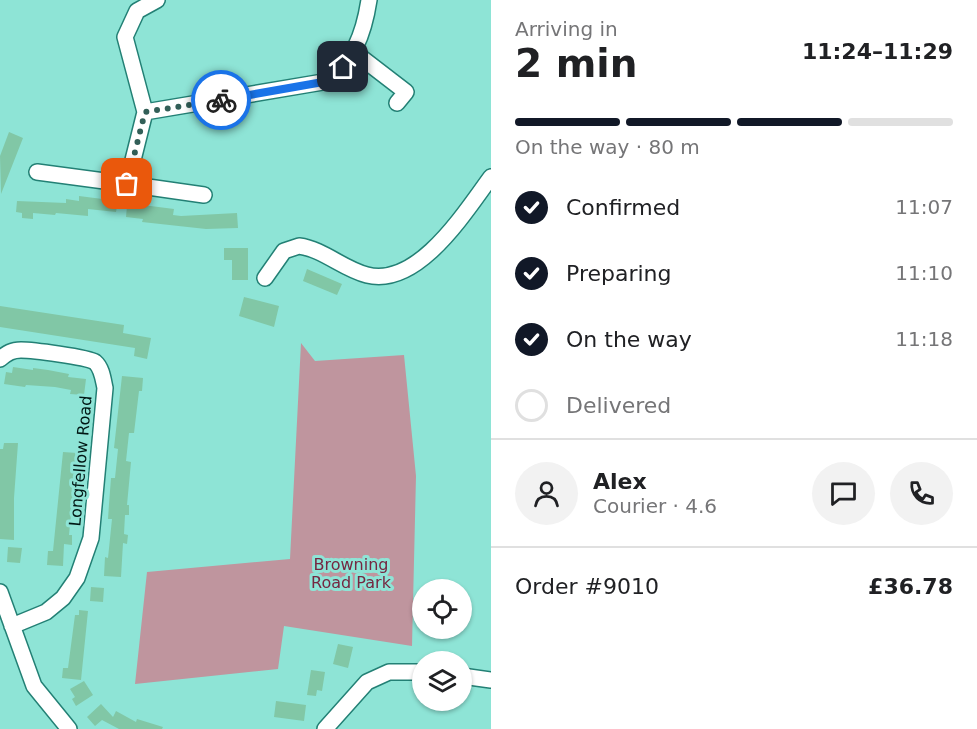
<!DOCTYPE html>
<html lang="en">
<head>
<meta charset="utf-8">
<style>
  :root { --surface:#fff; --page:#f2f2f2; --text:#202124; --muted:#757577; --line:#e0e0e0; --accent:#111827 }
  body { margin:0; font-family:"DejaVu Sans",sans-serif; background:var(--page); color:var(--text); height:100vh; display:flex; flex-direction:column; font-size:22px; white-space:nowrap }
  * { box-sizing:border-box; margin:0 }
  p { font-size:20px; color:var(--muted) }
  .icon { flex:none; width:33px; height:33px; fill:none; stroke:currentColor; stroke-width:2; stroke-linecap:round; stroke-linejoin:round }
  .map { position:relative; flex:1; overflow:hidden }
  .drawer { display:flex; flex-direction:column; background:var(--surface); width:486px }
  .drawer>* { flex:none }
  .fabs { position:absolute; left:412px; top:579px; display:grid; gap:12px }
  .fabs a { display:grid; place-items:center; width:60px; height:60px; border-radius:50%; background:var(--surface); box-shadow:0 2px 4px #0004; font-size:30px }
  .pin { position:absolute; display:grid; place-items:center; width:51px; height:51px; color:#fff; margin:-26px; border-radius:12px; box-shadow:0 3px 9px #0006 }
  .courier { position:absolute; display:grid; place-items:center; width:60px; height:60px; margin:-30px; border:4px solid #1a73e8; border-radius:50%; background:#fff; color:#222; box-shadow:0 2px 8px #0007 }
  .summary em { font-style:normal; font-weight:800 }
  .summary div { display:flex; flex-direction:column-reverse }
  .summary { display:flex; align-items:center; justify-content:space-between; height:102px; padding:0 24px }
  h1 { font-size:39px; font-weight:800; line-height:45px }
  .bar { display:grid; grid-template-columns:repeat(4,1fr); gap:9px 6px; align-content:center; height:72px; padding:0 24px }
  .bar i { height:8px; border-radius:4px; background:var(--line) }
  .bar .active { background:var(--accent) }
  .bar p { grid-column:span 4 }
  .line { display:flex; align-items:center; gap:15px; padding:0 24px; border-top:2px solid var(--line) }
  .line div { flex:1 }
  .round { display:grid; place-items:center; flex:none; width:63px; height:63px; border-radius:32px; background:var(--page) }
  ol { padding:0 24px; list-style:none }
  li { display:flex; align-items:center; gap:18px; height:66px }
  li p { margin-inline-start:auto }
  li .icon { padding:6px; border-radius:50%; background:var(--accent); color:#fff; stroke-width:4 }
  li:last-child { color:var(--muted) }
  li i { width:33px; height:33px; border:3px solid var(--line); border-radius:50% }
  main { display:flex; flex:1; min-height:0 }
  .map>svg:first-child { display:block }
  .green { fill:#bf959e }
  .building { fill:#81c7a6 }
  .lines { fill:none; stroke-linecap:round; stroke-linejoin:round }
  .minor-casing { stroke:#238075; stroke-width:18 }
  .minor { stroke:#fff; stroke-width:15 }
  .done { stroke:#325f58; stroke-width:6; stroke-dasharray:0 10.8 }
  .route { stroke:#1a73e8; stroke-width:8 }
  .labels { text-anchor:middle; stroke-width:6; stroke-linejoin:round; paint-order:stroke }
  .street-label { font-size:16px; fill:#001714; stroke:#8ee4d6 }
  .park-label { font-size:16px; fill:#752741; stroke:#8ee4d6 }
</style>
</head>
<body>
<main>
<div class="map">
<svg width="491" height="729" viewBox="0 0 491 729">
  <rect width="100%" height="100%" fill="#8ee4d6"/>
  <!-- green -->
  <path class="green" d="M301,343l14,18 89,-6 12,121 -4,170 -128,-20 -6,43 -143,15 12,-112 143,-13z"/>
  <!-- building -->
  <path class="building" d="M9,132l14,6 -22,56 -1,-38z
    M79,196l39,5 -2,11 -28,-3v7l-32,-3 -1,2 -22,-2v6l-11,-1v-5l-6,-1 1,-11 49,2v-4l13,2z
    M135,204l39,5 -1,6 8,1 56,-3 1,15 -32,1 -64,-7 1,-3 -17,-2 1,-11 8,1z
    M224,248h24v32h-16v-20h-8z
    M307,269l35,15 -5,11 -34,-14z
    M244,297l35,9 -5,21 -35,-11z
    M0,306l124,19 -1,8 28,5 -4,21 -13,-3 1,-8 -135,-21z
    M13,367l20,3v-2l15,2 21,4 -1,3 18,2 -2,16 -14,-1 1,-4 -16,-3 -29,-2 -1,2 -21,-3 2,-12 6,1z
    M122,376l21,2 -1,13h-3l-5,42h-5l-3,28 5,1 -4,43h2v10h-4l-1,19 4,1 -1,9 -4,-1 -2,34 -17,-1 1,-19 3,1 4,-39h-4l1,-15 2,-26h4l3,-29 -4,-1z
    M4,443h14l-4,55v42l-14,-1v-90h3z
    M63,452l14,1 -8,82h3v10l-8,-1 -1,22 -16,-1 1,-14h5z
    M8,547l14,1 -2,15 -13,-1z
    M91,587l13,1 -1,14 -13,-1z
    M79,610l9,1 -7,69 -19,-2 1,-10h5l7,-53h4z
    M338,644l15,3 -5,21 -15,-4z
    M311,670l14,2 -3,19 -5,-1 -1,6 -9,-1z
    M84,681l9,14 -17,11 -4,-7 3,-2 -5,-8z
    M276,701l30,4 -2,16 -30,-4z
    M101,704l12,13 3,-6 20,11 1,-3 26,8 -1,2h-43l-17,-9 -7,6 -8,-9z"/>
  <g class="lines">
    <!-- minor casing -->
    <g class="minor-casing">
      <path id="minor" d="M354,52l52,40 -9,11
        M145,112l178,-30c30,-17 41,-49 46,-82
        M37,172l90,12 18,-72 -20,-75 12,-26 20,-11
        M127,184l77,11
        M265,278l19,-27 15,-5c24,3 44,23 68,29 51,13 98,-63 124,-98
        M0,359c7,-6 12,-9 21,-9 11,0 66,7 74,12 7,6 8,17 10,26l-14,150 -14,40 -14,20 -17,14 -34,14
        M0,592l34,94 35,43
        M462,676l29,4
        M325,729l42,-47 22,-10h34"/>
    </g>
    <!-- minor -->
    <use href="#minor" class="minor"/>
  </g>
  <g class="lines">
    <!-- done -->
    <path class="done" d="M127,184l18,-72 76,-12"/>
    <!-- route -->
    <path class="route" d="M221,100l102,-18 10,-5 10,-10"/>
  </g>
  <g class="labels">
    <!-- street labels -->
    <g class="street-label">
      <text transform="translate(80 461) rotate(-85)" y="6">Longfellow Road</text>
    </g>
    <!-- park labels -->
    <g class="park-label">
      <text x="351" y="570">Browning<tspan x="351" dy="18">Road Park</tspan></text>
    </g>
  </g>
</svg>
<div class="fabs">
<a><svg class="icon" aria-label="locate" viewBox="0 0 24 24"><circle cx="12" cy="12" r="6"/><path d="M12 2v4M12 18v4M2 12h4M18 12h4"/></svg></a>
<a><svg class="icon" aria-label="layers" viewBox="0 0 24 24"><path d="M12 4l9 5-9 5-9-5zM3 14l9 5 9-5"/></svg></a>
</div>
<div class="pin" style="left:127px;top:184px;background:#ea580c"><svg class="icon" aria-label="bag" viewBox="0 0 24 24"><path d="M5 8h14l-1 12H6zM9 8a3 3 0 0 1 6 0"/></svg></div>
<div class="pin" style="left:343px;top:67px;background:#1f2937"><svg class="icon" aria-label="home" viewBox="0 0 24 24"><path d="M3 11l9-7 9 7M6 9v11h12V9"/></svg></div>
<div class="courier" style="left:221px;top:100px"><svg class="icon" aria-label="bike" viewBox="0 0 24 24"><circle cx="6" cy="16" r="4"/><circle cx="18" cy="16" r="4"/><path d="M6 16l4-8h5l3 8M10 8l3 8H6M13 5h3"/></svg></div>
</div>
<section class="drawer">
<div class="summary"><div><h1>2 min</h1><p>Arriving in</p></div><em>11:24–11:29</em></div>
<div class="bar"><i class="active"></i><i class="active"></i><i class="active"></i><i></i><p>On the way · 80 m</p></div>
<ol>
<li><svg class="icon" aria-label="check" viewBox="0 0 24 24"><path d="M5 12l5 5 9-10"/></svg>Confirmed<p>11:07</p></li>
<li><svg class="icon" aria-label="check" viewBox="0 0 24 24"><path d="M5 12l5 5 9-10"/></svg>Preparing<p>11:10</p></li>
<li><svg class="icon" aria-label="check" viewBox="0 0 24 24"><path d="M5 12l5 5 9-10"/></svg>On the way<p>11:18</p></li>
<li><i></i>Delivered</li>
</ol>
<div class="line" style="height:108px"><a class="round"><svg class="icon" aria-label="person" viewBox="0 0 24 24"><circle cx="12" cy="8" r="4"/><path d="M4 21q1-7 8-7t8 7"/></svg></a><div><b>Alex</b><p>Courier · 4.6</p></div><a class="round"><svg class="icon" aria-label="chat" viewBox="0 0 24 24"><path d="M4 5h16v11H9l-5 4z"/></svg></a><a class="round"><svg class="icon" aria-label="phone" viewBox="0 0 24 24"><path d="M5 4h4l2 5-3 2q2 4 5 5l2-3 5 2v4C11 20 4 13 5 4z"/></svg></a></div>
<div class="line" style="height:78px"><div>Order #9010</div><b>£36.78</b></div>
</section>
</main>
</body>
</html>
